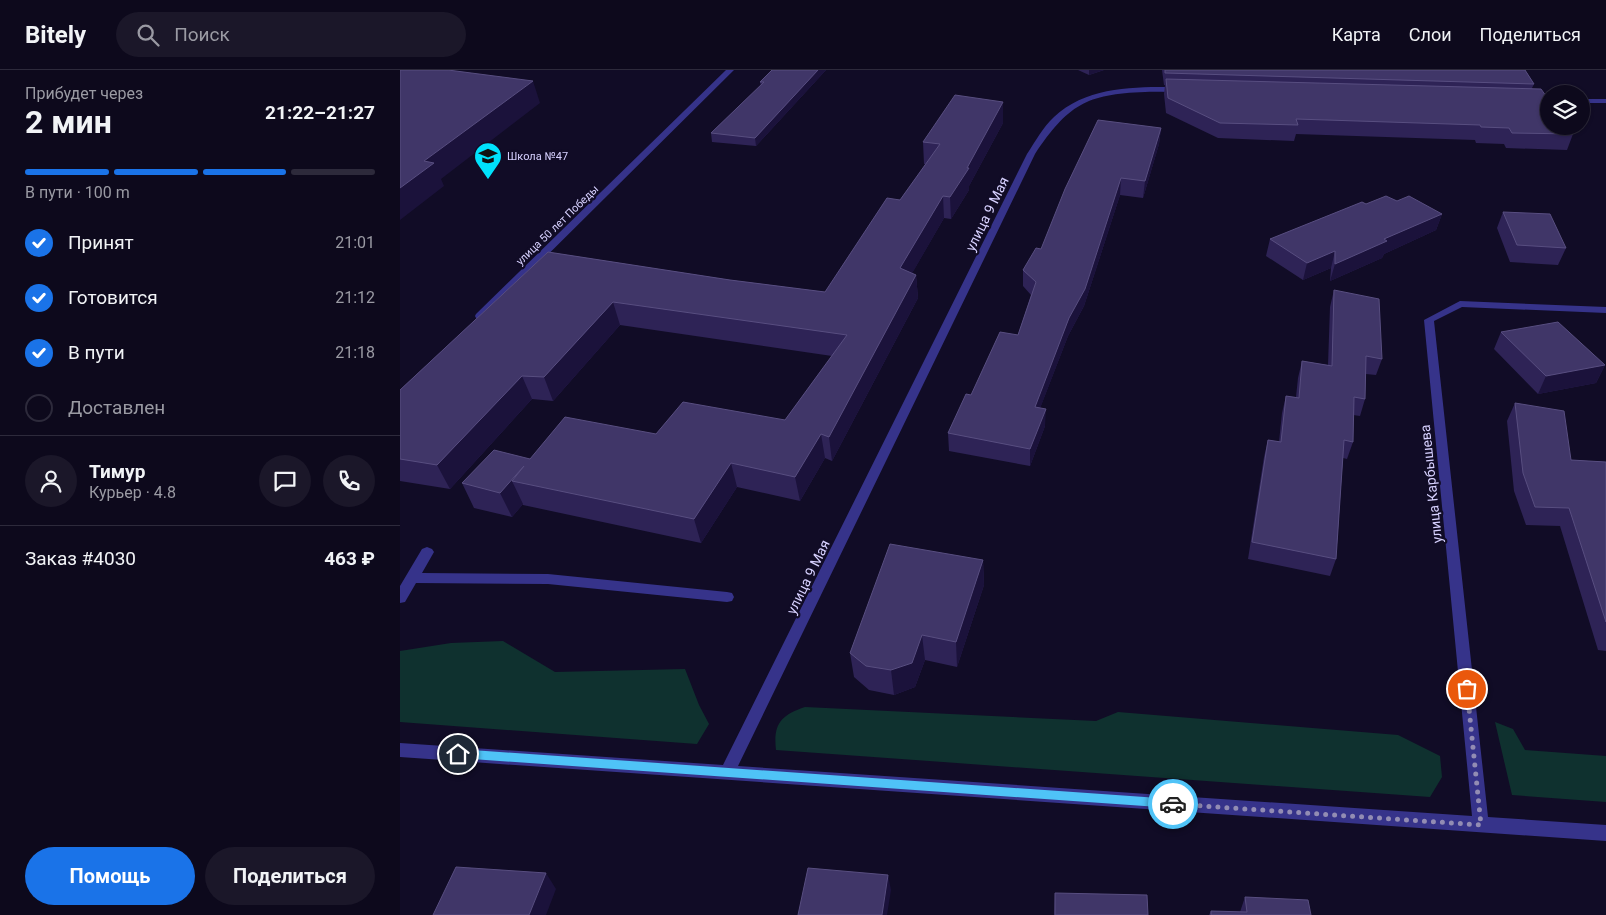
<!DOCTYPE html>
<html lang="ru">
<head>
<meta charset="utf-8">
<style>
  :root { --surface:#0d091c; --page:#1b1729; --text:#f1f3f6; --muted:#9a9aa3; --line:#2d2a3b; --accent:#1a73e8 }
  body { margin:0; font-family:Roboto,sans-serif; background:var(--page); color:var(--text); height:100vh; display:flex; flex-direction:column; font-size:19px; white-space:nowrap }
  * { box-sizing:border-box; margin:0 }
  p { font-size:16px; color:var(--muted) }
  .icon { flex:none; width:28px; height:28px; fill:none; stroke:currentColor; stroke-width:2; stroke-linecap:round; stroke-linejoin:round }
  .map { position:relative; flex:1; overflow:hidden }
  .drawer { display:flex; flex-direction:column; background:var(--surface); width:400px }
  .drawer>* { flex:none }
  .fabs { position:absolute; left:1140px; top:15px; display:grid; gap:10px }
  .fabs a { display:grid; place-items:center; width:50px; height:50px; border-radius:50%; background:var(--surface); box-shadow:0 1px 4px #0004,0 0 0 1px var(--line); font-size:25px }
  .pin { position:absolute; display:grid; place-items:center; width:42px; height:42px; color:#fff; margin:-21px; border:2px solid #fff; border-radius:50%; box-shadow:0 1px 5px #0007 }
  .courier { position:absolute; display:grid; place-items:center; width:50px; height:50px; margin:-25px; border:4px solid #4fc3f7; border-radius:50%; background:#fff; color:#222; box-shadow:0 1px 6px #0007 }
  .overview em { font-style:normal; font-weight:700 }
  .overview div { display:flex; flex-direction:column-reverse }
  .overview { display:flex; align-items:center; justify-content:space-between; height:85px; padding:0 25px }
  h1 { font-size:32px; font-weight:700; line-height:38px }
  .bar { display:grid; grid-template-columns:repeat(4,1fr); gap:8px 5px; align-content:center; height:60px; padding:0 25px }
  .bar i { height:6px; border-radius:4px; background:var(--line) }
  .bar .current { background:var(--accent) }
  .bar p { grid-column:span 4 }
  .line { display:flex; align-items:center; gap:12px; padding:0 25px; border-top:1px solid var(--line) }
  .line div { flex:1 }
  .round { display:grid; place-items:center; flex:none; width:52px; height:52px; border-radius:26px; background:var(--page) }
  ol { padding:0 25px; list-style:none }
  li { display:flex; align-items:center; gap:15px; height:55px }
  li p { margin-inline-start:auto }
  li .icon { padding:5px; border-radius:50%; background:var(--accent); color:#fff; stroke-width:4 }
  li:last-child { color:var(--muted) }
  li i { width:28px; height:28px; border:2px solid var(--line); border-radius:50% }
  .cta { display:flex; gap:10px; margin-top:auto; padding:10px 25px }
  .cta a { flex:1; height:58px; border-radius:30px; background:var(--accent); color:#fff; font-size:20px; font-weight:700; line-height:58px; text-align:center }
  .cta a+a { background:var(--page); color:var(--text) }
  header { display:flex; align-items:center; gap:30px; box-sizing:border-box; height:70px; padding:0 25px; background:var(--surface); border-bottom:1px solid var(--line) }
  header strong { font-size:24px }
  nav { display:flex; gap:28px; margin-inline-start:auto; font-size:18px }
  .search { width:350px; height:45px; background:var(--page); display:flex; align-items:center; gap:12px; box-sizing:border-box; padding:0 18px; border-radius:28px; color:var(--muted); font-size:19px }
  main { display:flex; flex:1; min-height:0 }
  .map>svg:first-child { display:block }
  .green { fill:#0f312f }
  .lines { fill:none; stroke-linecap:round; stroke-linejoin:round }
  .minor { fill:#36338a; fill-rule:evenodd }
  .wall { fill:#2e2356 }
  .shaded-wall { fill:#1b123b }
  .building { fill:#403668; stroke:#584e80 }
  .route { fill:#4fc3f7 }
  .done { stroke:#928cb3; stroke-width:5; stroke-dasharray:0 9 }
  .labels { text-anchor:middle; stroke-width:4.5; stroke-linejoin:round; paint-order:stroke }
  .far-poi-label { font-size:11px; fill:#d7d1ff; stroke:#110c26; text-anchor:start }
  .far-street-label { font-size:11px; fill:#d7d1ff; stroke:#110c26 }
  .street-label { font-size:14px; fill:#d7d1ff; stroke:#110c26 }
</style>
</head>
<body>
<header>
<strong>Bitely</strong>
<div class="search"><svg class="icon" aria-label="search" viewBox="0 0 24 24"><circle cx="10" cy="10" r="6"/><path d="M15 15l6 6"/></svg>Поиск</div>
<nav><a>Карта</a><a>Слои</a><a>Поделиться</a></nav>
</header>
<main>
<section class="drawer">
<div class="overview"><div><h1>2 мин</h1><p>Прибудет через</p></div><em>21:22–21:27</em></div>
<div class="bar"><i class="current"></i><i class="current"></i><i class="current"></i><i></i><p>В пути · 100 m</p></div>
<ol>
<li><svg class="icon" aria-label="check" viewBox="0 0 24 24"><path d="M5 12l5 5 9-10"/></svg>Принят<p>21:01</p></li>
<li><svg class="icon" aria-label="check" viewBox="0 0 24 24"><path d="M5 12l5 5 9-10"/></svg>Готовится<p>21:12</p></li>
<li><svg class="icon" aria-label="check" viewBox="0 0 24 24"><path d="M5 12l5 5 9-10"/></svg>В пути<p>21:18</p></li>
<li><i></i>Доставлен</li>
</ol>
<div class="line" style="height:90px"><a class="round"><svg class="icon" aria-label="person" viewBox="0 0 24 24"><circle cx="12" cy="8" r="4"/><path d="M4 21q1-7 8-7t8 7"/></svg></a><div><b>Тимур</b><p>Курьер · 4.8</p></div><a class="round"><svg class="icon" aria-label="chat" viewBox="0 0 24 24"><path d="M4 5h16v11H9l-5 4z"/></svg></a><a class="round"><svg class="icon" aria-label="phone" viewBox="0 0 24 24"><path d="M5 4h4l2 5-3 2q2 4 5 5l2-3 5 2v4C11 20 4 13 5 4z"/></svg></a></div>
<div class="line" style="height:65px"><div>Заказ #4030</div><b>463 ₽</b></div>
<div class="cta"><a>Помощь</a><a>Поделиться</a></div>
</section>
<div class="map">
<svg width="1206" height="845" viewBox="0 0 1206 845">
  <rect width="100%" height="100%" fill="#110c26"/>
  <!-- green -->
  <path class="green" d="M103,571l52,31 130,-3 14,36 10,19 -12,20 -297,-22v-71l51,-8z
    M405,637l291,14 22,-9 280,23 42,21 2,21 -12,20 -654,-47c-3,-26 5,-35 29,-43z
    M1095,652l18,7 12,21 81,6v46l-94,-7z"/>
  <g class="lines">
    <!-- minor -->
    <path class="minor" d="M326,0h8l-250,248h-8l-1,-2 1,-2z
      M781,17l4,2 -1,2c-13,2 -26,0 -39,1 -59,2 -77,13 -110,62l-297,612 734,50 -48,-496 36,-19 146,6v6l-144,-6 -28,14 54,496 118,8v16l-1206,-84v-14l323,22 304,-611c8,-12 16,-27 27,-37 34,-32 84,-30 127,-30z
      M1181,29h25v4h-25z
      M27,477l5,2 2,3 -12,21 126,1 179,18 5,1 2,4 -2,4 -5,1 -179,-18 -132,-1 -11,19 -5,1v-17l22,-37z"/>
  </g>
  <!-- wall -->
  <path class="wall" d="M372,0h54l-70,76 -44,-4 -1,-9 50,-47 -1,-4z
    M678,0h26l-15,5z
    M762,0h363l9,14 -2,4 41,46 -6,16 -61,-2 -2,-4 -28,-1 -1,-3 -179,-6 -2,7 -76,-3 -52,-25 -2,-19 1,-9h-1z
    M603,53l-34,63v4l-18,29 -7,-1 -32,55 4,2 2,23 -86,163 -7,-3 -25,43 -63,-14 -36,56 -178,-38v-1l-11,13 -38,-9 -12,-25 68,-24 126,-25 129,-14 47,-64 -212,-31 -67,76 -21,-2 -82,90 -50,-8v-91l148,-138 182,28 95,12 75,-92 26,-36h-2l-1,-22z
    M761,58l-2,16 -16,54 -23,-3 -36,111 -16,30 -28,72 5,18 -15,40 -81,-15 -1,-18 23,-38 47,-60 13,-40 -8,-9v-16l18,-21z
    M997,131l45,13 -6,16 -52,24 -2,4 -52,23 1,-13 -28,12 -37,-24 4,-17 96,-35z
    M1103,142l63,36 -8,17 -48,-3 -13,-34z
    M934,220l48,69 -6,16 -10,-1 -1,25 -5,17 -7,-1v27l-6,17 -4,-1 -7,101 -6,17 -82,-17 16,-102 4,-17 11,2 3,-29 4,-17 10,1 2,-19 4,-17 26,4 2,-58z
    M1101,262l104,33 -9,18 -58,11 -44,-45z
    M1115,333l56,57 35,2v189l-8,-1 -38,-124 -34,-1 -12,-34 -7,-70z
    M583,490l1,25 -27,82 -32,-7 -10,27 -21,8 -25,-5 -15,-13 -4,-24z
    M655,823l93,22h-94z
    M845,827l66,18h-102l2,-4 29,1z"/>
  <!-- shaded-wall -->
  <path class="shaded-wall" d="M418,0h8l-70,76 -1,-8z
    M689,0h15l-15,5z
    M133,11l7,22 -99,76 3,7 -44,34v-32l24,-27z
    M603,32v21l-34,63v4l-18,29 -1,-22z
    M761,58l-2,16 -16,54 2,-17z
    M721,108l-1,17 -36,111 -16,30 -34,88 1,-17 34,-89z
    M543,126l1,22 -42,73 -2,-23z
    M1042,144l-6,16 -52,24 -2,4 -52,23 5,-17 49,-25z
    M935,181l-4,17 -28,12 4,-17z
    M516,205l2,23 -86,163 -3,-24z
    M213,232l7,23 -67,76 -9,-24z
    M1205,295l-9,18 -58,11 8,-18z
    M122,306l10,23 -82,90 -13,-24z
    M646,339l-1,17 -15,40v-17z
    M421,364l4,24 -25,43 -5,-24z
    M331,393l6,24 -36,56 -7,-24z
    M124,396l-12,15 11,23 -11,13 -12,-24z
    M583,490l1,25 -27,82 -1,-25z
    M522,565l3,25 -10,27 -21,8 -3,-25z
    M146,803l10,16 -10,26h-17z
    M488,805l3,15 -4,25h-5z"/>
  <!-- building -->
  <path class="building" d="M0,0h48l85,11 -109,80 10,2 -34,25z
    M372,0h46l-63,68 -44,-5 53,-51h-4z
    M765,0h360l9,14 -369,-11z
    M766,9l375,10 8,11v26h18l6,8 -61,-1 -3,-5 -28,-1 -1,-2 -184,-6 2,6 -78,-2 -52,-25z
    M555,25l48,7 -36,66h2l-19,29 -7,-1 -43,72 16,7 -87,162 -8,-3 -26,43 -64,-14 -37,56 -182,-38 12,-15 -24,27 -38,-10 32,-33 36,9 35,-42 91,17 27,-32 102,18 62,-85 -234,-33 -69,75 -22,-1 -85,89 -37,-6v-69l148,-138 182,28 95,12 62,-94 13,2 40,-56 -17,-2z
    M698,50l63,8 -16,53 -24,-3 -36,111 -16,29 -34,89 11,2 -16,40 -82,-16 18,-39 5,1 29,-63 18,3 18,-53 -13,-12 13,-22 5,1 24,-60z
    M986,126l11,5 12,-5 33,18 -58,25 3,2 -52,23v-13l-28,12 -37,-24 92,-37 4,2z
    M1103,142l47,2 16,34 -49,-3z
    M934,220l45,9 3,60 -16,-3 -1,43 -11,-2 -1,45 -9,-2 -8,119 -84,-17 16,-102 13,2 5,-46 13,2 3,-37 30,5z
    M1158,252l47,43 -59,11 -45,-44z
    M1115,333l49,8 7,49 35,2v160l-37,-114 -34,-1 -12,-34z
    M490,474l93,16 -27,82 -34,-7 -10,28 -21,7 -25,-4 -16,-13z
    M56,797l90,6 -17,42h-96z
    M408,798l80,7 -6,40h-84z
    M655,823l92,2 1,20h-93z
    M845,827l63,3 3,15h-100v-4l36,1z"/>
  <!-- route -->
  <path class="route" d="M58,679l715,50 5,5 -5,4 -715,-50 -5,-4z"/>
  <g class="lines">
    <!-- done -->
    <path class="done" d="M773,734l308,21 -14,-136"/>
  </g>
  <!-- icons -->
  <defs>
    <g id="school-pin" transform="scale(1.4375)"><path d="M0 17L-7.5 6A9.5 9.5 0 1 1 7.5 6Z" fill="#00e2fc" stroke="#110c26"/><path d="M0-5L7-2L0 1L-7-2ZM-4 1L0 2.5L4 1V4Q0 6-4 4Z" fill="#111"/></g>
  </defs>
  <g fill-rule="evenodd">
    <use href="#school-pin" x="88" y="86"/>
  </g>
  <g class="labels">
    <!-- far-poi labels -->
    <g class="far-poi-label">
      <text x="107" y="90">Школа №47</text>
    </g>
    <!-- far-street labels -->
    <g class="far-street-label">
      <text transform="translate(157 155) rotate(-44)" y="4">улица 50 лет Победы</text>
    </g>
    <!-- street labels -->
    <g class="street-label">
      <text transform="translate(587 144) rotate(-64)" y="5">улица 9 Мая</text>
      <text transform="translate(1031 414) rotate(-96)" y="5">улица Карбышева</text>
      <text transform="translate(408 507) rotate(-64)" y="5">улица 9 Мая</text>
    </g>
  </g>
</svg>
<div class="fabs">
<a><svg class="icon" aria-label="layers" viewBox="0 0 24 24"><path d="M12 4l9 5-9 5-9-5zM3 14l9 5 9-5"/></svg></a>
</div>
<div class="pin" style="left:1067px;top:619px;background:#ea580c"><svg class="icon" aria-label="bag" viewBox="0 0 24 24"><path d="M5 8h14l-1 12H6zM9 8a3 3 0 0 1 6 0"/></svg></div>
<div class="pin" style="left:58px;top:684px;background:#1f2937"><svg class="icon" aria-label="home" viewBox="0 0 24 24"><path d="M3 11l9-7 9 7M6 9v11h12V9"/></svg></div>
<div class="courier" style="left:773px;top:734px"><svg class="icon" aria-label="car" viewBox="0 0 24 24"><path d="M5 17H2v-5l4-1 3-4h7l3 4 3 1v5h-3M9 17h6M6 11h13"/><circle cx="7" cy="17" r="2"/><circle cx="17" cy="17" r="2"/></svg></div>
</div>
</main>
</body>
</html>
